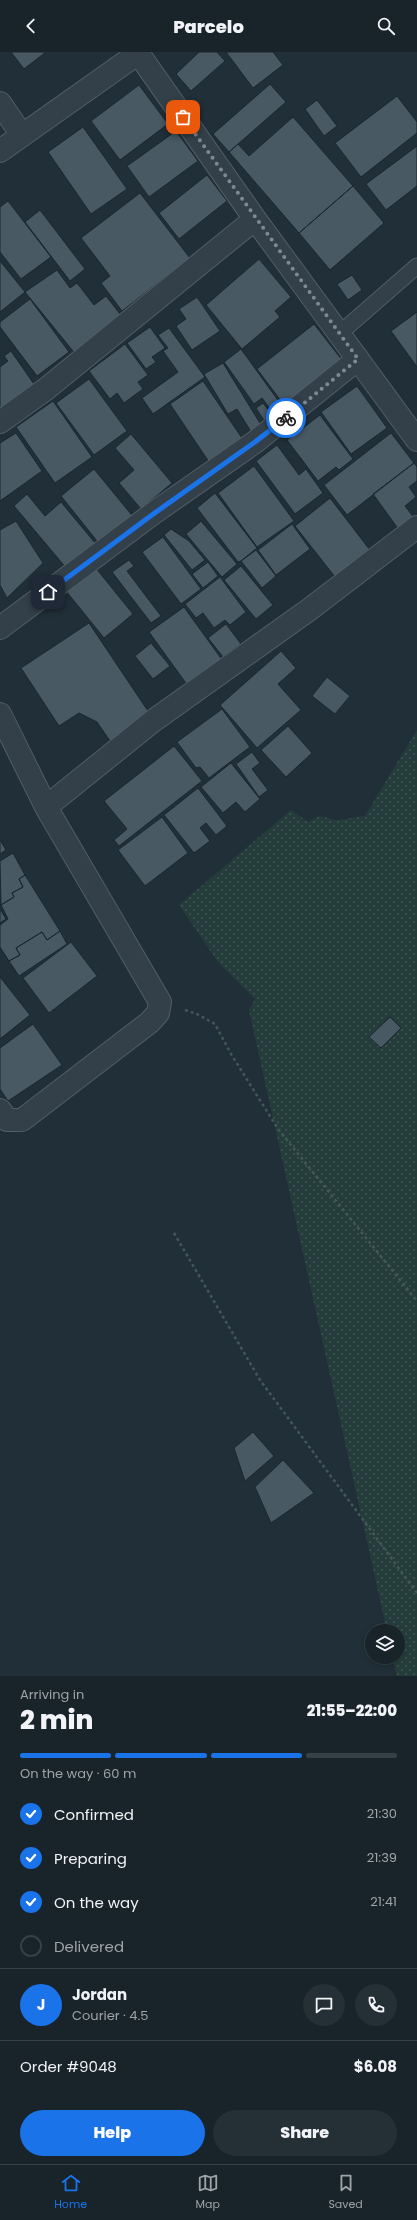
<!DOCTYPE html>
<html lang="en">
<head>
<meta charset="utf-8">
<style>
  :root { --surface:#18232a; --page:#252f36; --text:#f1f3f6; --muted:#9fa4a8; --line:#364047; --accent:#1a73e8 }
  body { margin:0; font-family:Poppins,sans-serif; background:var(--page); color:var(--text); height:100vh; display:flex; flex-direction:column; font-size:15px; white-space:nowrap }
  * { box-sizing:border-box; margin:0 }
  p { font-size:13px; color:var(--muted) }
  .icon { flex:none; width:22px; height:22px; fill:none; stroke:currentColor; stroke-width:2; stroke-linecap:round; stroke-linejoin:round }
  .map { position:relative; height:1624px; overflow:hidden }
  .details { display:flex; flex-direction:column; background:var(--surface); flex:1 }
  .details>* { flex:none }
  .fabs { position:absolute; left:365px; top:1572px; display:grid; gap:8px }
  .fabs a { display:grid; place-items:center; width:40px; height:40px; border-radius:50%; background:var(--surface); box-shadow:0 2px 6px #0003,0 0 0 1px var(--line); font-size:20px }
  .pin { position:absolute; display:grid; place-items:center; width:34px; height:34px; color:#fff; margin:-17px; border-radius:8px; box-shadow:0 2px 6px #0006 }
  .courier { position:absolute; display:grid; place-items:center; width:40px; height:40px; margin:-20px; border:3px solid #1a73e8; border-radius:50%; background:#fff; color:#222; box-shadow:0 1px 5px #0007 }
  .headline em { font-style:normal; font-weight:800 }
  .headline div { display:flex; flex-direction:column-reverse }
  .headline { display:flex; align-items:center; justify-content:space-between; height:68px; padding:0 20px }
  h1 { font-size:26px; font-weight:800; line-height:30px }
  .bar { display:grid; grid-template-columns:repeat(4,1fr); gap:6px 4px; align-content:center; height:48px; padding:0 20px }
  .bar i { height:5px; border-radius:3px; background:var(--line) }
  .bar .current { background:var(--accent) }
  .bar p { grid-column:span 4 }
  .line { display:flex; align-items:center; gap:10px; padding:0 20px; border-top:1px solid var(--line) }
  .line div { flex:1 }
  .round { display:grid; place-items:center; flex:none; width:42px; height:42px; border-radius:21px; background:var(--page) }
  ol { padding:0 20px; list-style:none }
  li { display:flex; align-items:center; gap:12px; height:44px }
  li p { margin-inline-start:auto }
  li .icon { padding:4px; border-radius:50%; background:var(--accent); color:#fff; stroke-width:4 }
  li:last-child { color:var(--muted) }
  li i { width:22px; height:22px; border:2px solid var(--line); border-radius:50% }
  .primary-button { display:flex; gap:8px; margin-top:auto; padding:8px 20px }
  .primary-button a { flex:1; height:46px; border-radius:24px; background:var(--accent); color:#fff; font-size:16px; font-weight:800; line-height:46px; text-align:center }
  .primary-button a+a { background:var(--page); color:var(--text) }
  header { display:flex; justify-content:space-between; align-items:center; height:52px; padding:0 20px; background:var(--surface); font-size:18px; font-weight:800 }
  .menu { display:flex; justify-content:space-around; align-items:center; height:56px; border-top:1px solid var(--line); background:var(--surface); font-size:11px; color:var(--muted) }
  .menu a { display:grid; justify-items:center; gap:2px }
  .menu .current { color:var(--accent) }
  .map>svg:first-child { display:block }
  .garden { fill:url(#garden-dots) }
  .building { fill:#485964; stroke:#1b272f }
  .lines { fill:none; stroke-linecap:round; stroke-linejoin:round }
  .service-casing { stroke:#515e66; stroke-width:17 }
  .minor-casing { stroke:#515e66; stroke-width:24 }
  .tertiary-casing { stroke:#515e66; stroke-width:24 }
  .path { stroke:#425857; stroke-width:2.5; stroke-dasharray:3 3; stroke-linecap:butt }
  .service { stroke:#344049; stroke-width:15 }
  .minor { stroke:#344049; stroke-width:22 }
  .tertiary { stroke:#344049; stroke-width:22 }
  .done { stroke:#7c8a94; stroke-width:4; stroke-dasharray:0 7.2 }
  .route { stroke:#1a73e8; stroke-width:5 }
</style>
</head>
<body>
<header><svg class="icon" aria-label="back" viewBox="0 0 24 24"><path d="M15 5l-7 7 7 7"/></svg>Parcelo<svg class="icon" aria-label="search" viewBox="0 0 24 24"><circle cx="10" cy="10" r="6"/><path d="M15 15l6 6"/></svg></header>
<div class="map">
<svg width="417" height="1624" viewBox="0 0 417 1624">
  <defs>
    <pattern id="garden-dots" width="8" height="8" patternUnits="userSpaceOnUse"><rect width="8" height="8" fill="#253d3a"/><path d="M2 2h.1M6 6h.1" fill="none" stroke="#425755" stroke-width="1.8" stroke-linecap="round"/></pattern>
  </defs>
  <rect width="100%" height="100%" fill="#202f38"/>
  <!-- garden -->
  <path class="garden" d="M417,678v946h-20l-5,-19h6v-26h-11l-138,-621 6,-11 -37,-37 -39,-57 112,-95 17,12 11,-6 18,4 28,-4z"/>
  <!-- building -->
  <path class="building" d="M11,0h35l-22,17z
    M199,0h18l8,9 -34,30 -15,-17z
    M226,0h47l10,13 -30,23z
    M270,32l16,18 -57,50 -16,-18z
    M139,33l29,39 -48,36 -29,-39z
    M397,44l20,26v11l-56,44 -26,-34z
    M317,48l20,26 -13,10 -19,-27z
    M293,65l60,69 -54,47 -70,-81 9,-8 11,12z
    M83,75l44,62 -36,25 -43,-62z
    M176,79l22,30 -49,36 -22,-31z
    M417,94v40l-31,24 -20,-26z
    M207,123l20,26 -48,38 -20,-26z
    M353,134l31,37 -54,47 -31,-37z
    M140,141l50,65 -68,53 -21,-28 9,-7 -29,-38z
    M8,149l43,56 -30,22 -21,-27v-45z
    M40,158l45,59 -15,12 -45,-59z
    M259,207l32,38 -16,14 5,6 -38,32 -36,-44z
    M0,209l25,31 -25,20z
    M57,218l13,18 7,-5 17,22 12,-9 18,23 -47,37 -52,-64z
    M352,223l10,15 -14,10 -11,-16z
    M197,245l23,34 -28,19 -16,-24 10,-7 -7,-10z
    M30,247l39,53 -32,24 -37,-49v-5z
    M417,260v55l-26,-36z
    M314,272l28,36 -58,45 -27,-36z
    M150,275l15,21 -13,9 4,5 -10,7 -19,-26z
    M169,276l36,49 -52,37 -11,-16 36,-26 -15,-21 5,-3 -10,-13z
    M125,292l23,31 -10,7 5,7 -19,14 -7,-10 -7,6 -21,-28z
    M241,297l39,54 -9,7 -9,-12 -8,6 -30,-42z
    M11,299l25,36 -36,25v-45l8,-6 -4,-5z
    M223,311l40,65 -10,7 -16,-26 -9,5 -24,-40z
    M89,327l38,52 -33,24 -38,-52z
    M203,329l39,57 -33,24 -39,-58z
    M357,334l30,42 -36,26 -30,-42z
    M53,349l39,56 -37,26 -39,-56z
    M263,351l12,16 -8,6 -11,-17z
    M320,363l33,44 -14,11 -3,-3 -18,14 -31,-41z
    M16,381l26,38 -42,30v-58z
    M391,381l23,30 -67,52 -23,-30z
    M131,382l41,49 -31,26 -22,-26 15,-13 -19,-22z
    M277,393l22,30 7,-6 17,24 -28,21 -39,-53z
    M414,411l3,4v14l-8,6 7,10 -11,9 10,13 -16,11 -26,-36z
    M254,414l40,55 -37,26 -39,-54z
    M94,417l41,50 -34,27 -40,-50z
    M215,441l42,55 -16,13 -3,1 -41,-54z
    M27,442l18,22 16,-14 35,42 -29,25 -53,-63z
    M330,446l40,52 -35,27 -40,-51z
    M16,469l27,42 -36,35 -7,-13v-55z
    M201,469l36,43 -15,13 -36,-43z
    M292,472l18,25 -34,26 -18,-25z
    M171,477l18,12 16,19 -13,10 -28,-35z
    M163,485l38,52 -20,15 -39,-52z
    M256,498l20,26 -14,12 -21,-27z
    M129,508l5,6 -7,5 34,45 -10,7 -39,-51z
    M208,510l10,14 -15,12 -11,-14z
    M241,514l32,39 -17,14 -32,-39z
    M95,515l38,47 -29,24 -38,-47z
    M220,525l26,35 -16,13 -5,-5 -11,8 -11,-15 -7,5 -11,-14z
    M184,555l39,54 -35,25 -39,-54z
    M89,571l61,91 -40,27 -13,-19 -18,-9 -20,13 -38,-58z
    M226,572l15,20 -18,13 -15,-19z
    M151,591l19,23 -17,13 -18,-23z
    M281,599l15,17 -18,16 23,26 -44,38 -37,-43z
    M327,625l23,19 -15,18 -23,-18z
    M222,657l28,38 -41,31 -9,-11 -4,1 -19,-26z
    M288,674l24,27 -26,24 -25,-27z
    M174,694l28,35 -83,65 -5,-6 13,-11 -23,-28z
    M252,700l8,11 -8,6 16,21 -9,7 -23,-33z
    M231,711l29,36 -15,13 -9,-10 -13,11 -22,-26z
    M198,736l29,38 -11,9 -10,-12 -6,5 10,13 -16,12 -30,-38z
    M162,765l26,36 -43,33 -27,-36z
    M0,788l6,10 -6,4z
    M13,801l12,22 -6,4 4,8 -11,6 2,4 -13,8 -1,-44z
    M25,823l35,56 -13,9 -5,-8 -26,16 4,7 -11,6 -9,-14v-22l8,-6 -7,-14 13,-8 -2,-4 11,-6 -4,-8z
    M0,857l6,10 -6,4z
    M60,879l7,13 -48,32 -10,-15 11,-6 -4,-7 26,-16 5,8z
    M71,890l26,34 -48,37 -26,-35z
    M0,925l30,38 -30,24z
    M390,965l11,11 -20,20 -12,-11z
    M33,972l29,41 -54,36 -8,-12v-41z
    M253,1380l21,24 -29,25 -11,-33z
    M283,1408l31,33 -43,30 -16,-36z"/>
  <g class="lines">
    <!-- service casing -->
    <g class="service-casing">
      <path id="service" d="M339,282l78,-68"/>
    </g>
    <!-- minor casing -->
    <g class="minor-casing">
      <path id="minor" d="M138,1l117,166 162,221
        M0,51l22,32
        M0,370l46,-33 209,-170
        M0,576l155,-116 100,-70 103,-83
        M0,662l46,93 114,195 -2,11 -8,9 -128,98h-15l-7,-10
        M46,755l107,-86 157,-112 107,-82"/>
    </g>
    <!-- tertiary casing -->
    <g class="tertiary-casing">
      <path id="tertiary" d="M0,99l140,-99"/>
    </g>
    <!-- path -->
    <path class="path" d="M185,958l12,4 18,10 16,30 47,75 139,172
      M174,1181l86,147 157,213"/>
    <!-- service -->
    <use href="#service" class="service"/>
    <!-- minor -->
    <use href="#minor" class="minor"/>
    <!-- tertiary -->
    <use href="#tertiary" class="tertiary"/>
  </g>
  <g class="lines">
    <!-- done -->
    <path class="done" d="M183,65l175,242 -72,59"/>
    <!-- route -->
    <path class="route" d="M48,540l108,-80 99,-70 31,-24"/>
  </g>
</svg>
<div class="fabs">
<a><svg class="icon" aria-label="layers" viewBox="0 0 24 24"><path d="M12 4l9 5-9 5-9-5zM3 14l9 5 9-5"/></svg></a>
</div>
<div class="pin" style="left:183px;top:65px;background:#ea580c"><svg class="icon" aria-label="bag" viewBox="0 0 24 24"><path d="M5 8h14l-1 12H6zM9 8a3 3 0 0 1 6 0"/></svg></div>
<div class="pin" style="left:48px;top:540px;background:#1f2937"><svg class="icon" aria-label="home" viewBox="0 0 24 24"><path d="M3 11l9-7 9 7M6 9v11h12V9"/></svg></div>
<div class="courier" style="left:286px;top:366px"><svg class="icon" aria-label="bike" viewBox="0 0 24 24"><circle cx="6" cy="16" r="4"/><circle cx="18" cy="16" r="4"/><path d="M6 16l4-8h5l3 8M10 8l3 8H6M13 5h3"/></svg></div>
</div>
<section class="details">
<div class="headline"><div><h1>2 min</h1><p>Arriving in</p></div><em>21:55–22:00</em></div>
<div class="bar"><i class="current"></i><i class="current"></i><i class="current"></i><i></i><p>On the way · 60 m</p></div>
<ol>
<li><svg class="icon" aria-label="check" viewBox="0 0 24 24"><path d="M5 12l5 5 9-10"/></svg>Confirmed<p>21:30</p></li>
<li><svg class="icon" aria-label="check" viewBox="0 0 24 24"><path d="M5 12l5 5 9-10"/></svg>Preparing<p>21:39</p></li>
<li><svg class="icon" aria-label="check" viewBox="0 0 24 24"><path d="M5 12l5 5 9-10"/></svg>On the way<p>21:41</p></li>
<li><i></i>Delivered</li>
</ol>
<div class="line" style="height:72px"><b class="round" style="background:var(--accent);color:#fff">J</b><div><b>Jordan</b><p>Courier · 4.5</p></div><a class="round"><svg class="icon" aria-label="chat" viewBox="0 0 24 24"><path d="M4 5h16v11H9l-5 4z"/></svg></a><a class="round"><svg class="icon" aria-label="phone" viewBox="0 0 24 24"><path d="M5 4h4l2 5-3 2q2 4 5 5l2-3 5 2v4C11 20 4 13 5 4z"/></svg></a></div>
<div class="line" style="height:52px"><div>Order #9048</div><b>$6.08</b></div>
<div class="primary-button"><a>Help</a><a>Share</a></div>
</section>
<nav class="menu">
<a class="current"><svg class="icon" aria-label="home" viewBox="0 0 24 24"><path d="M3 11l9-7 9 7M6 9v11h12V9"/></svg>Home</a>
<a><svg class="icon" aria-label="map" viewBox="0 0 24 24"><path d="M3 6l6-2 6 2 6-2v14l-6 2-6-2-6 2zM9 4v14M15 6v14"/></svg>Map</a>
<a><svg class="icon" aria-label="saved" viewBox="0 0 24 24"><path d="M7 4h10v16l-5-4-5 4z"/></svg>Saved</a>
</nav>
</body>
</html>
